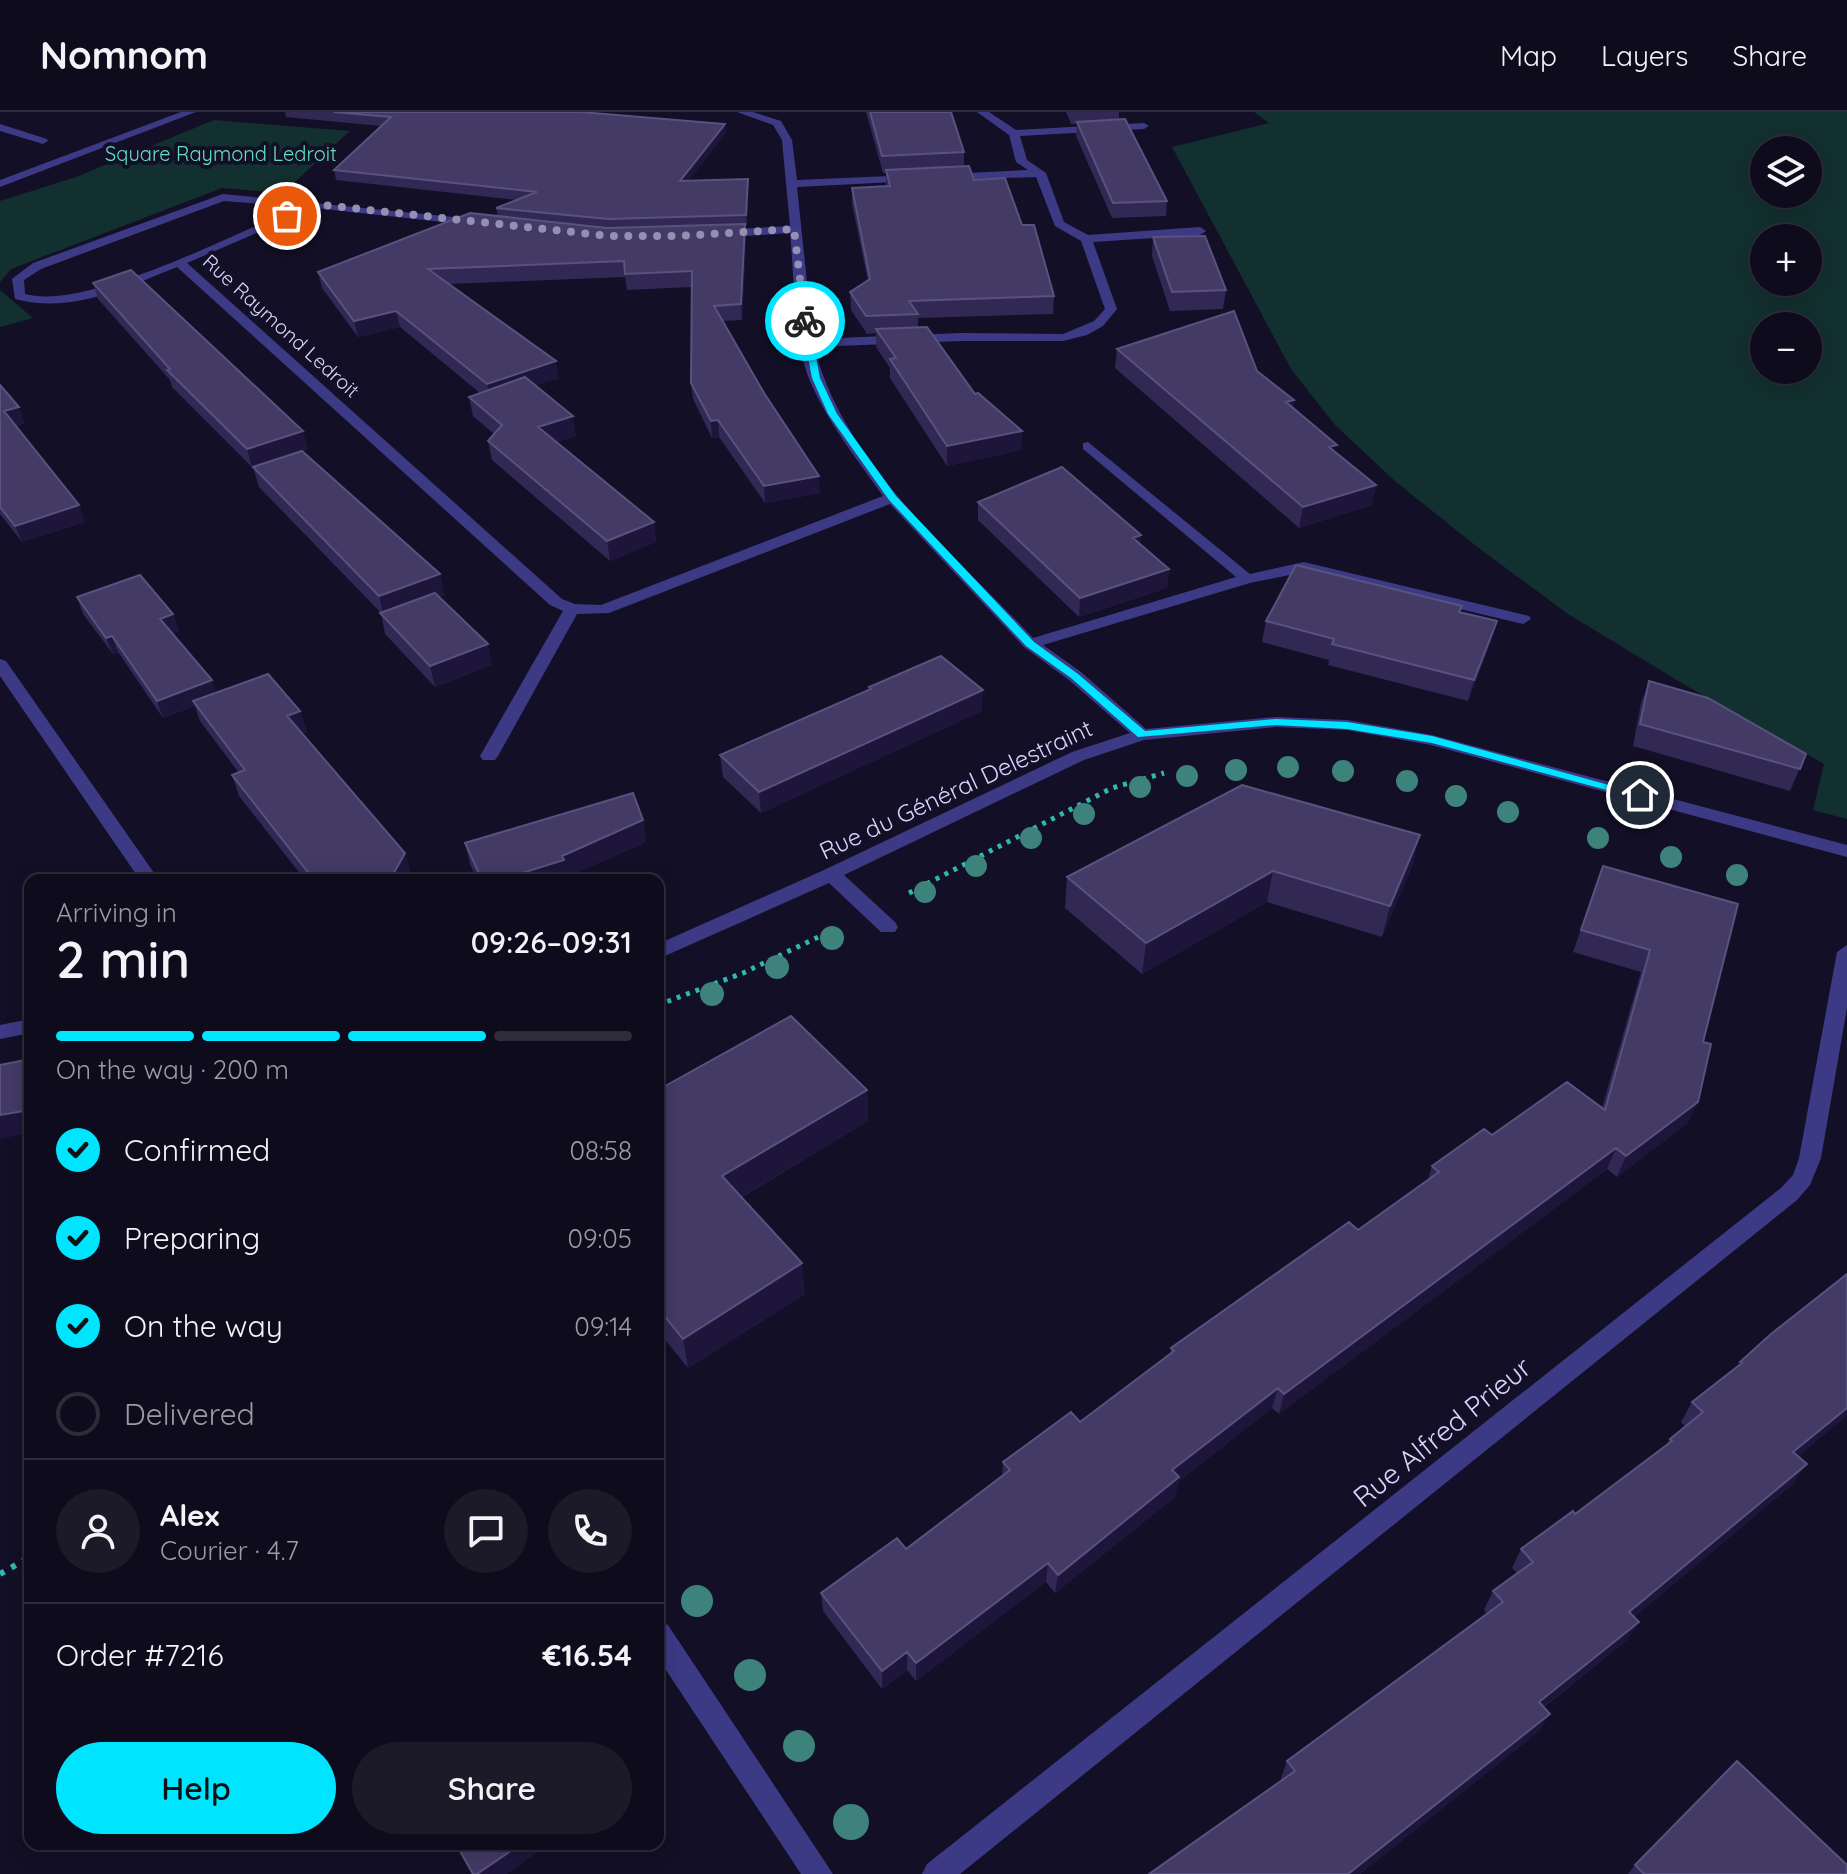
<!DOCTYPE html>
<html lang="en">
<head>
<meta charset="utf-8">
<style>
  :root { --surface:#0e0b1c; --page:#1c1929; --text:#f1f3f6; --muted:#9b9ba3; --line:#2e2b3b; --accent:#00e5ff }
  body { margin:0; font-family:Quicksand,sans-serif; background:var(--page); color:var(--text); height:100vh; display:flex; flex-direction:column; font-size:30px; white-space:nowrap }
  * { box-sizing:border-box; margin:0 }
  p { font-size:26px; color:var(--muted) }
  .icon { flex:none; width:44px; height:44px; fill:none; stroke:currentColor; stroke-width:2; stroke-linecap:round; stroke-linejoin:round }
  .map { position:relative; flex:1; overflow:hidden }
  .side { position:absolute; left:24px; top:762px; width:640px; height:976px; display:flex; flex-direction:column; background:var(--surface); border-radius:16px; box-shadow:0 4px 20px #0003,0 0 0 2px var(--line) }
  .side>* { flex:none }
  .controls { position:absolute; left:1750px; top:24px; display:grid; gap:16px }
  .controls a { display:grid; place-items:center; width:72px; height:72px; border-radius:50%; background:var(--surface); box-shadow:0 4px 20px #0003,0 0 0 2px var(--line); font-size:40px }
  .pin { position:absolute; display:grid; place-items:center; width:68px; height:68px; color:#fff; margin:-34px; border:4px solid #fff; border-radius:50%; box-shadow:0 2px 8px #0007 }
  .courier { position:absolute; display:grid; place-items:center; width:80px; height:80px; margin:-40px; border:6px solid #00e5ff; border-radius:50%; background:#fff; color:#222; box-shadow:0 2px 10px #0007 }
  .summary em { font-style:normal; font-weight:600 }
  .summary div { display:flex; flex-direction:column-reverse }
  .summary { display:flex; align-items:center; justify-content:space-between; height:136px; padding:0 32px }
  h1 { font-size:52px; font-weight:600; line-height:60px }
  .bar { display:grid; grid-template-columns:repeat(4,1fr); gap:12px 8px; align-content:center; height:96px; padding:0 32px }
  .bar i { height:10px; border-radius:6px; background:var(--line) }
  .bar .on { background:var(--accent) }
  .bar p { grid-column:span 4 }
  .line { display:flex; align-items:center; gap:20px; padding:0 32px; border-top:2px solid var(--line) }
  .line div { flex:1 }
  .round { display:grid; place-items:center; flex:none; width:84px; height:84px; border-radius:42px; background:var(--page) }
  ol { padding:0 32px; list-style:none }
  li { display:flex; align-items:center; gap:24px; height:88px }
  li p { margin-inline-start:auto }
  li .icon { padding:8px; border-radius:50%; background:var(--accent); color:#111; stroke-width:4 }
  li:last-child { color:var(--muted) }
  li i { width:44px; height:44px; border:4px solid var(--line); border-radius:50% }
  .cta { display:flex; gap:16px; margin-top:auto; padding:16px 32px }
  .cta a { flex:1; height:92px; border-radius:48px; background:var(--accent); color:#111; font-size:32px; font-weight:600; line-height:92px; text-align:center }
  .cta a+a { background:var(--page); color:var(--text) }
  header { display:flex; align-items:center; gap:48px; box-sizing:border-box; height:112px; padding:0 40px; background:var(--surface); border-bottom:2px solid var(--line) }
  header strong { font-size:38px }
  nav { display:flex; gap:44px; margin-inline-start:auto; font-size:28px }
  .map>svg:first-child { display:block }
  .green { fill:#12302f; fill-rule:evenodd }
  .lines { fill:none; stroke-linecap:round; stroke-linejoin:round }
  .path-far1 { stroke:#2fb8b0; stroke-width:5; stroke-dasharray:4 6; stroke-linecap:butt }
  .path { stroke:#2fb8b0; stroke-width:6; stroke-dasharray:5 8; stroke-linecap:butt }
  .minor { fill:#3d3a85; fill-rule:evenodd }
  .tree { fill:#3d827b }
  .wall { fill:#312854 }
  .shaded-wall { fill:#1d163a }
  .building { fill:#433a66; stroke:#5a527e; stroke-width:2 }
  .route { fill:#00e5ff }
  .done { stroke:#948fb3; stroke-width:8; stroke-dasharray:0 14.4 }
  .labels { text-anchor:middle; stroke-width:8; stroke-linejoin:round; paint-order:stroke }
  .far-park-label { font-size:20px; fill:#5fe0c0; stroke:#130f26 }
  .far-street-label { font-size:20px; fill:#d9d4ff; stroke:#130f26 }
  .street-label { font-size:24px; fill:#d9d4ff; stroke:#130f26 }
  .near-street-label { font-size:28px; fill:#d9d4ff; stroke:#130f26 }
</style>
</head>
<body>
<header>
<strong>Nomnom</strong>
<nav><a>Map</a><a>Layers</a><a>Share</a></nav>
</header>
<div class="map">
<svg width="1847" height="1762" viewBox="0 0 1847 1762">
  <rect width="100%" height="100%" fill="#130f26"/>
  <!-- green -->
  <path class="green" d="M1254,0h593v707l-34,-9 11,-46 -139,-79 -117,-71 -92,-68 -80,-64 -61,-57 -44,-56 -119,-222 97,-24zM1764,38h44v44h-44zM1764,126h44v44h-44zM1764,214h44v44h-44z
    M214,8l136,11 -67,62 -61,-5 -211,81 -11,13v-81l76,-24z
    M0,178l33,28 -33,9z"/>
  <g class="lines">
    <!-- path-far1 -->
    <path class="path-far1" d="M909,781l203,-105 52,-15
      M658,893l85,-32 90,-43"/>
    <!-- path -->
    <path class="path" d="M0,1462l30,-17"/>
    <!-- minor -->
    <path class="minor" d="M181,0h15l-196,75v-7z
      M737,0h16l28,9 11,19 5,40 117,-5 6,3 -6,3 -117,6 16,152 148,-6 102,1 31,-13 11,-12 -24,-68 -26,-15 -19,-49 -90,3 -6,-3 6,-3 82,-4 -12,-8 -7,-27 -32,-23h12l27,18 128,-7 5,3 -5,3 -124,7 7,24 19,13 18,49 24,13 112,-8 6,4 -6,4 -107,7 24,67 -14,17 -16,9 -24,6h-102l-147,6c31,118 138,205 219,291l203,-61 -153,-128v-6l5,-1 162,132 54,-12 225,54 2,3 -8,5 -219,-52 -54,11 -207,62 38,27 65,57 130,-12 71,3 85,15 415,110v12l-416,-112 -84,-15 -71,-3 -132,13 -60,20 -240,115 51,47 3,5 -3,5h-14l-52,-49 -171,76v-15l166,-74 248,-118 58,-19 -61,-53 -45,-33 -134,-143 -281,109 -32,1 -79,142 -3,4h-12l-3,-4 83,-145 -13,-6 -373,-338c-53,21 -104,47 -162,32l-3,-20 21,-16 190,-69 260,26v4l-4,2 -164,-18 -128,55 375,336 13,5 26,1 282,-109c-26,-37 -55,-73 -73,-115 -18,-45 -15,-101 -20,-148l-72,5 -6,-4 6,-4 72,-4 -8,-86 -9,-15zM224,89l74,6c-62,26 -211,104 -273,87l-1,-14 17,-11z
      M0,12l47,15 1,2 -5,3 -43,-13z
      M0,547l6,2 153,219h-19l-140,-204z
      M1847,833v63l-26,150 -11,27 -13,15 -837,674h-38l5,-10 854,-676 12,-13 6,-17 38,-206z
      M30,907v14l-30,6v-14z
      M658,1509l10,4 165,249h-32l-143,-216z"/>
  </g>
  <!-- trees -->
  <g class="tree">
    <circle cx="1288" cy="655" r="11"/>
    <circle cx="1236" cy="658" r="11"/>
    <circle cx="1343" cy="659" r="11"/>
    <circle cx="1187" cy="664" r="11"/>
    <circle cx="1407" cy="669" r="11"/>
    <circle cx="1140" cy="675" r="11"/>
    <circle cx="1456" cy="684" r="11"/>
    <circle cx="1508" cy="700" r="11"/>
    <circle cx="1084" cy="702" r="11"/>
    <circle cx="1031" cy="726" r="11"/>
    <circle cx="1598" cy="726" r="11"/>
    <circle cx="1671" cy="745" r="11"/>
    <circle cx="976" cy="754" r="11"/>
    <circle cx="1737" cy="763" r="11"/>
    <circle cx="925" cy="780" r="11"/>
    <circle cx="832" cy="826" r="12"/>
    <circle cx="777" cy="855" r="12"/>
    <circle cx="712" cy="882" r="12"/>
    <circle cx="697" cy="1489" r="16"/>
    <circle cx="750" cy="1563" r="16"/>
    <circle cx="799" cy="1634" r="16"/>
    <circle cx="851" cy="1710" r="18"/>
  </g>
  <!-- wall -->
  <path class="wall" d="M285,0h296l145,21 -37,47 59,-1v10l-1,36h-2l1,14 -4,81 -19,1 97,172 -55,10 -46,-66 -7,1 -19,-39 -2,-16 1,-96 -65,3 -2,-13 -176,7 110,94 -24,7 41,51 -20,6 98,80 2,20 -46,19 -118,-101 -4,-19 6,-7 -21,-18 -4,-19 11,-4 -80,-66 -42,10 -36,-49 -4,-16 180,-56 -2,-8 21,-8 -181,-20 -2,-10 47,-44 -95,-9z
    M866,0h85l13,40v14l10,14 48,45 32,71 -1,18 -135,4v9l57,67 47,37 -1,19 -74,16 -57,-88v-10l-14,-21v-14l-9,1 -16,-24 -1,-18 18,-11 -16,-77v-16l34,-2v-13h-3z
    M1066,0h53v7l48,82 -1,15 -54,2 -36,-82 1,-12h-6z
    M1153,125l73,53 -3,19 -53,2 -18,-55z
    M93,171l215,166 -5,2 142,144 -6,2 53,68 -57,22 -50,-53 -4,-21 -122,-126 -6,-20 3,-1 -4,1 -80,-80 -2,-7 -72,-81z
    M1117,237l140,22 37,29 -1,8 43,44 36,53 -73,23 -184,-160z
    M0,273l25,38 -9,3 69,96 -63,20 -22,-28z
    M978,390l163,33 -1,9 29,25 -2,19 -88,29 -101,-97z
    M77,485l96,17 6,17 -6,2 43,59 84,19 7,21 -5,1 103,120 6,21 -4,6h-102l-66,-84 -7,-21 7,-2 -39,-52 -5,-15 -32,12 -45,-66 -5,2 -30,-40z
    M1460,501l37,8 -6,21 -23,59 -140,-36 1,-5 -67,-18 4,-21z
    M1649,569l157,73 -16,37 -157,-45 8,-43z
    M869,575l113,24 -221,102 -38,-36 -3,-22 149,-65z
    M643,708l3,22 -79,35 1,3h-91l-7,-16 -5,-21z
    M1420,723l-8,31 -30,71 -115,-35 -125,72 -77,-66 2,-31z
    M1603,754l100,176 -15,81 -71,54 -10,-8 -328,245 -7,-6 -94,74 -3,15 -120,96 -9,-11 -130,99 -9,-11 -25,19 -59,-78 -2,-18 85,-44 96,-73 1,-14 77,-40 90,-68 1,-6 187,-118 70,-50 4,-14 60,-31 110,-27 39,-136 -68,-20z
    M658,978h209l1,31 -126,76 63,97 -117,74 -30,-37z
    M1771,1222l27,123 -5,27 -159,133 -7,23 -83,67 -5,24 -179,143h-211l133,-94 -1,-2 6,-17 200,-147 -3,-4 9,-19 24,-18 -5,-5 9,-19 54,-35 90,-68 5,-7 15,-13 -4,-4 11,-20 44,-34 4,-6z
    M1635,1753l212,9h-219z"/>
  <!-- shaded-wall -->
  <path class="shaded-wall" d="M725,12l1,9 -45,58 -1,-10z
    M748,67v10l-1,36 -1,-10z
    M745,112l1,15 -4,81 -1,-16z
    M396,199l4,16 -42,10 -4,-16z
    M556,249l3,17 -69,22 -3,-16z
    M1294,288l-3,20 -5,-18z
    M19,295l6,16 -15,4 -6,-16z
    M573,304l3,20 -35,11 -3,-20z
    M718,308l1,17 -7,1 -1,-17z
    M303,319l5,18 -56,18 -5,-18z
    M1022,319l-1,19 -74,16v-20z
    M819,364l1,17 -55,10 -1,-17z
    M1376,373l-4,20 -73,23 4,-21z
    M79,393l6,17 -63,20 -7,-16z
    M654,410l2,20 -46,19 -3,-20z
    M1141,423l-2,19 -6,-16z
    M1169,457l-2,19 -88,29 1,-19z
    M440,462l5,21 -61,22 -5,-21z
    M173,502l6,17 -13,4 -6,-16z
    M1497,509l-6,21 -23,59 6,-21z
    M112,524l6,16 -5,2 -7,-16z
    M488,532l4,21 -57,22 -5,-21z
    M212,568l6,17 -25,4 2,5 -32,12 -6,-17z
    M983,578l-1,21 -221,102 -2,-21z
    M300,599l7,21 -13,4 -7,-20z
    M643,708l3,22 -79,35 1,3h-68l62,-24z
    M1420,723l-8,31 -30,71 8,-31z
    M405,741l6,21 -4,6h-17z
    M1273,759l-6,31 -125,72 4,-31z
    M867,978l1,31 -142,85 -4,-30z
    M1698,990l-10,21 -71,54 9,-21z
    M30,998v23l-30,6v-24z
    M1616,1036l-9,21 -328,245 5,-20z
    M802,1151l3,31 -117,74 -5,-29z
    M1278,1276l-6,20 -94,74 -3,15 -120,96 3,-18 114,-105z
    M1847,1296v8l-67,56 13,-20z
    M1807,1352l-14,20 -176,147 12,-19z
    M1048,1451l-2,19 -130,99v-18z
    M1639,1510l-12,18 -99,79 11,-17z
    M907,1540v18l-25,19v-18z
    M1550,1602l-11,17 -179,143h-12z
    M521,1732h29l-43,30h-30z"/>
  <!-- building -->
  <path class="building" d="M334,0h247l144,12 -45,57 68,-2 -2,36 -138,4 -112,-11 41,-16 -203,-22 57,-53z
    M870,0h81l13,40 -82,4z
    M1125,7l42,82 -54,2 -36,-81z
    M969,54l5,14 31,-2 17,47h12l20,71 -145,5 9,13 -52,2 -16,-24 20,-13 -18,-91 38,-2 -4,-16z
    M470,101l137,15 138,-4 -4,80 -27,2 50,87 55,83 -55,10 -46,-66 -7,1 -20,-38 1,-112 -67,3 -1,-13 -196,8 128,92 -69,23 -91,-73 -42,10 -36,-49z
    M1205,124l21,54 -54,2 -19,-55z
    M131,158l172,161 -56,18 -80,-79 3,-1 -77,-86z
    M1234,199l23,60 37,29 -8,2 51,43 -8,2 47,38 -73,22 -186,-158z
    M927,215l48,67 3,-1 44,38 -75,15 -57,-87 6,-1 -20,-29z
    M525,265l48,39 -35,11 116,95 -47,19 -119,-100 14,-16 -33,-28z
    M0,273l19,22 -15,4 75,94 -64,21 -15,-19z
    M302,339l138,123 -61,22 -126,-129z
    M1062,355l79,68 -8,3 36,31 -89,29 -102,-96z
    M1296,453l166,41 -3,6 38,9 -23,59 -142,-36 2,-5 -68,-18z
    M140,463l33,39 -13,5 52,61 -55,21 -45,-65 -6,2 -29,-41z
    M435,481l53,51 -58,22 -50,-53z
    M941,544l42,34 -224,102 -39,-37 151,-66 -2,-2z
    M268,562l32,37 -13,5 118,137 -15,27h-76l-82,-105 13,-5 -52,-69z
    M1649,569l59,17 98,56 -6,15 -160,-45z
    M1242,673l178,50 -30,71 -117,-35 -127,72 -79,-66z
    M633,681l10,27 -81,36 2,4 -64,20h-18l-17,-37z
    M1603,754l135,38 -35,138 8,2 -13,58 -72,54 -10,-8 -332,246 -6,-6 -106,82 7,7 -121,98 -10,-12 -132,100 -9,-11 -25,19 -61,-78 76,-55 9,11 104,-79 -7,-8 68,-50 9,10 94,-71 -3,-3 178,-126 9,8 81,-58 -7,-6 52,-37 8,6 75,-53 38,28 45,-160 -69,-20z
    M791,904l76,74 -145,86 80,87 -119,76 -25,-31v-218z
    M30,947v51l-30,5v-50z
    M1847,1162v134l-54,44 14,12 -178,148 10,10 -100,80 11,12 -202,160h-199l146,-103 -8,-10 216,-159 -10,-11 40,-29 -12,-13 52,-38 2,3 97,-73 -2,-2 33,-27 -11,-10 50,-39 -2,-1 31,-28z
    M1737,1649l110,104v9h-203l-9,-9z
    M456,1732h65l-44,30h-4z"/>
  <!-- route -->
  <path class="route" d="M805,207l4,2 11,57 17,36 59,82 138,146 44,32 67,57 131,-12 71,3 85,14 213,59 -5,4 -208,-56 -85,-14 -71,-4 -138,12 -67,-59 -45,-32 -137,-146 -61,-86 -16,-36 -11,-57z"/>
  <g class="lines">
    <!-- done -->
    <path class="done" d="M287,104l27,-12 295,32h70l115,-7 11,92"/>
  </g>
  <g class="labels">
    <!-- far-park labels -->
    <g class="far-park-label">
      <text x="221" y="49">Square Raymond Ledroit</text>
    </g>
    <!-- far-street labels -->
    <g class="far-street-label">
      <text transform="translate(281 214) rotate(42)" y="7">Rue Raymond Ledroit</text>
    </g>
    <!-- street labels -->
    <g class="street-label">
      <text transform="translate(956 678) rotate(-25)" y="8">Rue du Général Delestraint</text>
    </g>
    <!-- near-street labels -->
    <g class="near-street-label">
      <text transform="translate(1442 1320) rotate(-39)" y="10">Rue Alfred Prieur</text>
    </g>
  </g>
</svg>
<div class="controls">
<a><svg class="icon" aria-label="layers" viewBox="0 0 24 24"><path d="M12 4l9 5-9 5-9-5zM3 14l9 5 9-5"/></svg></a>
<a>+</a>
<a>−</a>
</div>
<div class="pin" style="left:287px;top:104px;background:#ea580c"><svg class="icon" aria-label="bag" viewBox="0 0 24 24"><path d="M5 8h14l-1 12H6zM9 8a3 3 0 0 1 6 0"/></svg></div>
<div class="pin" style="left:1640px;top:683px;background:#1f2937"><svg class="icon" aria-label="home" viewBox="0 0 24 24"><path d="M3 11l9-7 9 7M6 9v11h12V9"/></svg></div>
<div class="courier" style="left:805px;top:209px"><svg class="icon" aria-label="bike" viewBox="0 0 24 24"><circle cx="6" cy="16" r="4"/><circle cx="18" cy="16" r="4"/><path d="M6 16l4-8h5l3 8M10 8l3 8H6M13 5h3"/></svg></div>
<section class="side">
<div class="summary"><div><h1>2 min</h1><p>Arriving in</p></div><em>09:26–09:31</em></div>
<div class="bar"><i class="on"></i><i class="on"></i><i class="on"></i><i></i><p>On the way · 200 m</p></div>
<ol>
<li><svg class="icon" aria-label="check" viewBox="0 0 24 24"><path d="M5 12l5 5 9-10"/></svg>Confirmed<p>08:58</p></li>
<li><svg class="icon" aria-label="check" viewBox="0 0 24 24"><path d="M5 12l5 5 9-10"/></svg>Preparing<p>09:05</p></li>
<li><svg class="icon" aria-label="check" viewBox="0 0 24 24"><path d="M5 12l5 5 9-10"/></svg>On the way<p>09:14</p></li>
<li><i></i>Delivered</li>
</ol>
<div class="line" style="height:144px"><a class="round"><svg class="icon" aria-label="person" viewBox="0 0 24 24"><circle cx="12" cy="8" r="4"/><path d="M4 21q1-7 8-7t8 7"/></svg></a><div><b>Alex</b><p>Courier · 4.7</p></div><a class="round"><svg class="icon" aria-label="chat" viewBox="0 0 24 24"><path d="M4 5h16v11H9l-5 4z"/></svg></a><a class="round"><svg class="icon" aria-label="phone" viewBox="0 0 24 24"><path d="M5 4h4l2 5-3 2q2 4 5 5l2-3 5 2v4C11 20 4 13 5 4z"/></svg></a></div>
<div class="line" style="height:104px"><div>Order #7216</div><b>€16.54</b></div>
<div class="cta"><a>Help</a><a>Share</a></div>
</section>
</div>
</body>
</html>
